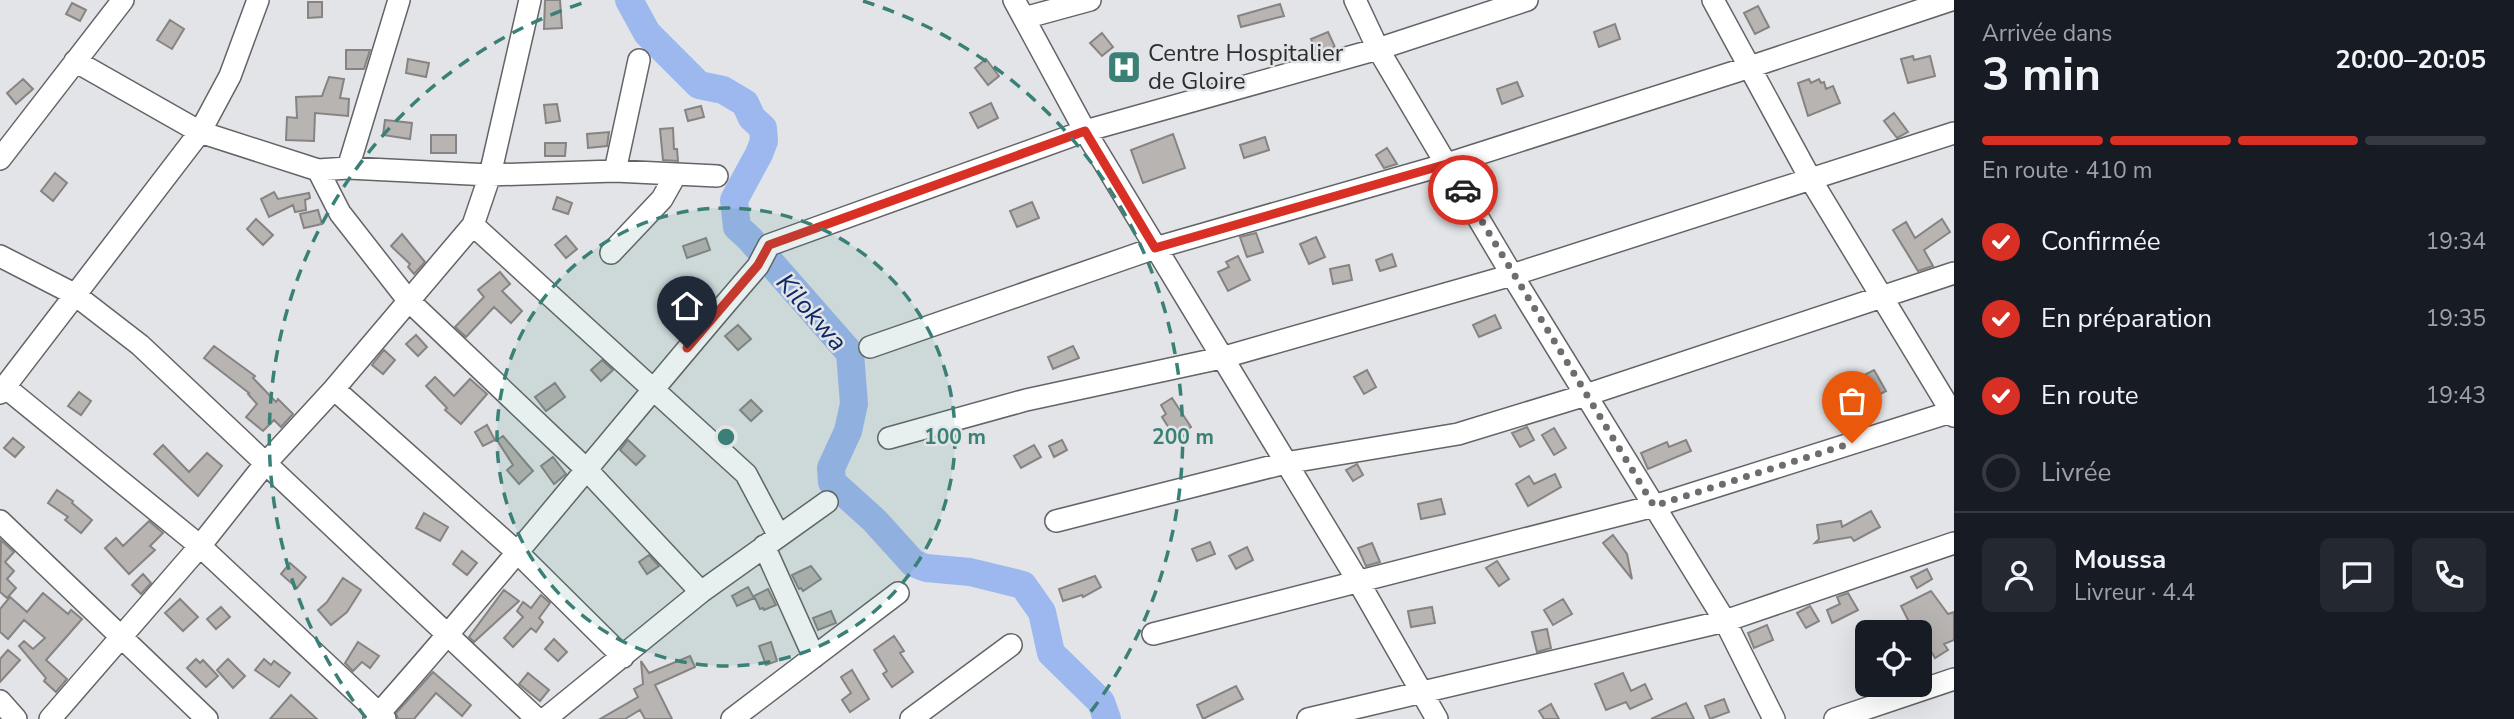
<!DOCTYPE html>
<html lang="fr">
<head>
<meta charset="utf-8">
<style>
  :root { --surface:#171b24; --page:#242831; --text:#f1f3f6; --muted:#9ea1a6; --line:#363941; --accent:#d93025 }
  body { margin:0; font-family:"Nunito Sans",sans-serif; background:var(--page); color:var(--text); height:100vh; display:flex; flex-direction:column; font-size:26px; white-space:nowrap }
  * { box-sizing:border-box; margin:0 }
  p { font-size:23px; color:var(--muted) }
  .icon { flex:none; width:38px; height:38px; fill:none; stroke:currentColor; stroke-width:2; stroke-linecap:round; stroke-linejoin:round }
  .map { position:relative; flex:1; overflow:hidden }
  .panel { display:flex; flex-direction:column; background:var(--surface); width:560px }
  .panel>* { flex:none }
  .fabs { position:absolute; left:1855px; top:620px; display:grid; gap:14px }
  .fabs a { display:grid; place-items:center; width:77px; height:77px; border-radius:10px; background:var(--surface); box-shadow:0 7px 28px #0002; font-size:35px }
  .pin { position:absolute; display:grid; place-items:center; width:60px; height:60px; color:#fff; margin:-72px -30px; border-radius:50% 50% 50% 0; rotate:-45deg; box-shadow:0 0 7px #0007 }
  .pin .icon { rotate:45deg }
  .courier { position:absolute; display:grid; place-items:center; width:70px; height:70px; margin:-35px; border:5px solid #d93025; border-radius:50%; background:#fff; color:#222; box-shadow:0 2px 9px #0007 }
  .headline em { font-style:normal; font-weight:700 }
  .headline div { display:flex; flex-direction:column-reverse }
  .headline { display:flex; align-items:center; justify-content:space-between; height:119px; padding:0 28px }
  h1 { font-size:46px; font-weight:700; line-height:52px }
  .bar { display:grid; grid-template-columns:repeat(4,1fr); gap:10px 7px; align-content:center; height:84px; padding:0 28px }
  .bar i { height:9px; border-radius:5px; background:var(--line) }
  .bar .current { background:var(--accent) }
  .bar p { grid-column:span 4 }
  .line { display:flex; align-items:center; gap:18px; padding:0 28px; border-top:2px solid var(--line) }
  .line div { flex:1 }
  .round { display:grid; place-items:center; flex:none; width:74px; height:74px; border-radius:10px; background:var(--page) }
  ol { padding:0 28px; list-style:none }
  li { display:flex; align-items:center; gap:21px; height:77px }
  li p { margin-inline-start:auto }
  li .icon { padding:7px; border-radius:50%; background:var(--accent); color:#fff; stroke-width:4 }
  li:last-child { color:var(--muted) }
  li i { width:38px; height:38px; border:4px solid var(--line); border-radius:50% }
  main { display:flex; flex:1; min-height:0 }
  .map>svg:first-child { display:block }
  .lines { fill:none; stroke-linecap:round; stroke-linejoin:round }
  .river { stroke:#9cb8ef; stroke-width:28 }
  .building { fill:#b7b4b2; stroke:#878382; stroke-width:2 }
  .minor-casing { stroke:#636467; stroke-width:24 }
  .minor { stroke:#fff; stroke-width:21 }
  .done { stroke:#6c6d6f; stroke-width:7; stroke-dasharray:0 12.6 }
  .route { stroke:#d93025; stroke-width:9 }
  .ring { fill:none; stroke:#3a8077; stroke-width:3.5; stroke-dasharray:12 9 }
  .labels { text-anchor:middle; stroke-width:5; stroke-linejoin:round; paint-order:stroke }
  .poi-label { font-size:24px; fill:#2c2d2e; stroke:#e2e4e7; text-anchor:start }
  .water-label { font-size:26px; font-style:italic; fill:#0e2967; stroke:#e2e4e7 }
  .centre { fill:#3a8077; stroke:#e2e4e7; stroke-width:3.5 }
  .ring-label { font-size:21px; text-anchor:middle; font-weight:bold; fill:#3a8077; stroke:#e2e4e7; stroke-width:5; stroke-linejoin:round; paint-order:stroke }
</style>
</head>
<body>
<main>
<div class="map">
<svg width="1954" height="719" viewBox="0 0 1954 719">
  <rect width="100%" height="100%" fill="#e2e4e7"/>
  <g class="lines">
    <!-- river -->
    <path class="river" d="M629,0l18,33 52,52 24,5 22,13 7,15 11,10 1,13 -5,13 -25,46 3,27 13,12 100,114 4,51 -6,27 -17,37 1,14 43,39 38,42 13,5 44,4 53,13 19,27 9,41 50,49 6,17"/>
  </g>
  <!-- building -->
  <path class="building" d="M545,0h15l2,28 -18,1z
    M308,2h14v15l-14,1z
    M72,3l14,7 -6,11 -14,-7z
    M1280,4l4,12 -43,11 -3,-11z
    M1758,6l11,21 -14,7 -11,-21z
    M170,20l14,9 -12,20 -15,-9z
    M1615,24l5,15 -21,8 -5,-15z
    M1328,32l7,15 -18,5 -6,-13z
    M1102,33l11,14 -11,9 -12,-13z
    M346,50h24l-6,19h-18z
    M1913,56l1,4 16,-4 5,20 -27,7 -7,-24z
    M408,59l21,4 -3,14 -20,-4z
    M986,59l13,17 -11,9 -13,-17z
    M329,77l15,2 -4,19 9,1 -1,17 -33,-3 -1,28 -28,-1 1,-23 10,1 -1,-21 26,-1z
    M23,79l10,10 -17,15 -9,-11z
    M1809,79l2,4 8,-4 2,4 3,-1 2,7 7,-3 7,17 -32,13 -10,-33z
    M1517,82l6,14 -21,8 -5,-15z
    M991,103l7,15 -20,10 -8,-15z
    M557,104l3,17 -14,2 -2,-18z
    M701,106l3,11 -16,4 -3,-11z
    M1894,113l14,19 -11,6 -13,-17z
    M385,120l27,3 -2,16 -27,-4z
    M673,128l1,21h3l1,12 -15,-1 -3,-31z
    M609,132l-2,14 -19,2 -1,-14z
    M1173,134l12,34 -42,15 -12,-33z
    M431,135h25v18h-25z
    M1265,137l4,13 -25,8 -4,-13z
    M545,143h21l-1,13h-20z
    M1387,148l10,16 -13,4 -8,-13z
    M55,173l12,10 -14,18 -12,-10z
    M274,192l4,7 31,-6 1,5 -5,2 1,10 -11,2 -2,-7 -24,12 -8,-18z
    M557,197l15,6 -4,11 -15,-5z
    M1032,202l7,16 -22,9 -7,-16z
    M318,210l4,14 -18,4 -4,-14z
    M256,219l17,16 -10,10 -16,-16z
    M1942,219l8,13 -26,18 9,16 -15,5 -25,-41 13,-8 9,16z
    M1256,233l7,19 -16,5 -7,-20z
    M402,234l23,28 -11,12 -6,-7 2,-3 -19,-18z
    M566,236l11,13 -11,9 -11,-13z
    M1316,237l9,20 -16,7 -9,-20z
    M706,238l4,12 -23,8 -4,-12z
    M1392,254l4,12 -16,5 -4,-11z
    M1238,256l12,24 -22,11 -10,-19 11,-5 -3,-5z
    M1349,265l3,15 -19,4 -3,-15z
    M500,272l10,12 -8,7 20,20 -11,12 -17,-16 -28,30 -11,-10 29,-30 -6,-7z
    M679,304l8,10 -15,11 -8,-10z
    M1495,315l6,13 -22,9 -6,-12z
    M738,325l13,14 -13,11 -13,-14z
    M416,335l11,12 -9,9 -12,-12z
    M214,346l41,30 -2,2 23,24 2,-3 15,15 -12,13 -7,-7 -11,11 -17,-14 11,-13 -9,-10 1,-1 -45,-35z
    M1073,346l6,12 -26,11 -5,-12z
    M384,350l11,10 -12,14 -11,-9z
    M602,360l11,10 -12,11 -10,-11z
    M1367,370l9,17 -12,7 -10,-17z
    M1874,370l12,21 -21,11 -12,-21z
    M435,377l19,19 16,-17 17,15 -26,30 -16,-14 2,-2 -21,-22z
    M555,383l10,14 -19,14 -11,-14z
    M79,392l12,9 -10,14 -13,-9z
    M1172,398l19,29 -12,8 -2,-5 -5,3 -10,-16 4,-3 -5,-9z
    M751,400l11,11 -11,10 -11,-11z
    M487,425l8,15 -12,6 -8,-14z
    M1527,427l7,13 -14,7 -8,-14z
    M1554,428l12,20 -12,7 -12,-20z
    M503,436l30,35 -14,13 -12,-14 6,-5 -16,-25z
    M13,438l11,9 -9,10 -11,-9z
    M628,440l17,16 -9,9 -16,-15z
    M1062,440l5,10 -13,7 -5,-11z
    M1686,440l5,11 -43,18 -7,-16 26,-11 2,5z
    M163,445l26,27 18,-19 15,13 -24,30 -44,-42z
    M1034,445l7,12 -20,11 -7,-12z
    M553,457l13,17 -12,10 -13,-18z
    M1357,464l6,11 -10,6 -7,-11z
    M1555,474l6,13 -33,19 -12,-22 13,-8 5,8z
    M57,490l16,11 -1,2 20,17 -11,13 -16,-13 3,-3 -20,-14z
    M1441,499l4,15 -24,5 -3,-15z
    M1871,511l9,16 -26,14 -3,-4 -36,6 4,-4 -2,-14 24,-4 1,6z
    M424,513l24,14 -8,14 -24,-13z
    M149,521l14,12 -13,13 5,4 -26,24 -24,-26 11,-10 7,8z
    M1613,535l14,19 5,25 -29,-36z
    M1,540l13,12 -9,10 9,9 -7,8 9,9 -9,10 -7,-6z
    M1210,542l5,12 -18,7 -5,-12z
    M1372,543l8,19 -14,4 -8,-18z
    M1247,547l6,13 -17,9 -7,-13z
    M462,551l15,12 -10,12 -14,-11z
    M649,555l10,11 -12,8 -8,-12z
    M1497,561l12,18 -10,7 -13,-18z
    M290,563l16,14 -9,11 -16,-14z
    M811,566l10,13 -18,12 -2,-3 -2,1 -7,-14z
    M1927,569l5,10 -15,9 -6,-11z
    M143,574l8,9 -10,11 -9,-9z
    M1095,576l6,11 -18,10 -1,-2 -19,6 -4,-12z
    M343,578l18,12 -14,22 -16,13 -13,-15 9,-8z
    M748,587l6,11 -17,8 -5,-10z
    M768,589l8,16 -12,5 -1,-2 -3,1 -6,-13z
    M504,590l15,11 -45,41 -5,-5z
    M1931,591l17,23 6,-2v28l-10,4 4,6 -13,8 -15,-26h-23l13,-8 -9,-18z
    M43,593l25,21 3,-4 11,9 -36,41 21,19 -11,13 -12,-11 2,-3 -27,-32 5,-5 9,8 12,-11 -21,-18 -16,19 -8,-7v-23l10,-12 17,15z
    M1848,593l10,17 -26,13 -5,-13 13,-6 -3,-7z
    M541,595l9,8 -11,15 4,4 -7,10 -5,-4 -18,19 -9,-9 19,-21 -6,-6 6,-9 8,6z
    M180,599l18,18 -15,14 -18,-18z
    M1563,599l9,15 -19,11 -9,-15z
    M1810,606l9,15 -13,7 -9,-15z
    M221,607l9,10 -14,12 -9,-10z
    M1432,607l3,16 -24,4 -3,-16z
    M831,611l5,12 -18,7 -5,-12z
    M1767,625l6,15 -19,8 -6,-15z
    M1547,629l4,19 -14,4 -5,-20z
    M894,636l10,15 -4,2 13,19 -21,15 -9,-13 4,-3 -13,-21z
    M554,639l13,13 -9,9 -13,-12z
    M358,642l21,14 -9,12 -8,-6 -9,9 -8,-8z
    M771,642l6,19 -11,4 -7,-19z
    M8,650l12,10 -20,22v-23z
    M690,656l5,11 -40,18 17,34h-27l-5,-9 -15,9h-25l38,-22 -4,-8 9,-5 -2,-23 8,12z
    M196,659l4,4 3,-3 15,16 -12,11 -19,-19z
    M228,659l17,17 -12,12 -16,-18z
    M264,659l7,6 3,-4 16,12 -11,14 -24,-17z
    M852,670l17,29 -19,13 -8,-12 9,-7 -10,-16z
    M433,672l38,33 -9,11 -26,-23 -22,26h-16l-2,-6z
    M528,673l21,17 -9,11 -21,-17z
    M1623,673l8,18 14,-7 7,15 -22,10 -4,-7 -20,8 -11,-26z
    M1236,686l7,13 -40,20 -6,-14z
    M291,695l26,24h-47z
    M1724,699l5,13 -19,7 -5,-13z
    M1686,703l8,16h-43z
    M1551,704l8,15h-15l-5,-8z"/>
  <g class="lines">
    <!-- minor casing -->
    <g class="minor-casing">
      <path id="minor" d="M1014,0l71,131 273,450 79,138
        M1355,0l23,49 134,226 213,346 49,98
        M1713,0l98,180 143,236
        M1024,18l66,-18
        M75,61l125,71 118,38 30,-2 142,7 125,-4 102,5
        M0,159l123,-159
        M348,168l51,-168
        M318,170l22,43 68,87 178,169 115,123
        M615,171l24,-111
        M473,225l273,249 33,62
        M611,253l51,-54 14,-25
        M0,256l74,38 66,51 397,374
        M870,347l285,-99 292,-84 303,-97 201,-67
        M5,387l195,159 185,173
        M334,389l184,164 105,104
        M0,393l200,-261 30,-56 28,-76
        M889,438l137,-38 195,-42 291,-83 442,-142
        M0,521l207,198
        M1056,521l229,-58 173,-29 128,-39 368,-122
        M764,546l50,111
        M1153,634l501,-128 300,-95
        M0,701l16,18
        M50,719l150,-173 65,-82 69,-75 139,-164 17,-50 40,-175
        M374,719c132,-148 255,-304 384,-453l11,-21 316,-114 293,-82 149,-49
        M545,719l156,-127 126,-90
        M732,719l166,-126
        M911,719l100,-74
        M1308,719l417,-98 229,-78
        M1835,719l119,-40"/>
    </g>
    <!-- minor -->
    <use href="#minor" class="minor"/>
  </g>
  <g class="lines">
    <!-- done -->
    <path class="done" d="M1463,190l191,316 198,-63"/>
    <!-- route -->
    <path class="route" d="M687,348l71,-83 11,-20 316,-114 70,117 292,-84 16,26"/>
  </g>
  <!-- distance rings -->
  <circle cx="726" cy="437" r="229" fill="#3a8077" fill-opacity=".12"/>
  <g class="ring">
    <circle cx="726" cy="437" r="229"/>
    <path d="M366 718A457 457 0 0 1 589 1M863 1A457 457 0 0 1 1086 718"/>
  </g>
  <!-- icons -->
  <defs>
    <g id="hospital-square" transform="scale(1.75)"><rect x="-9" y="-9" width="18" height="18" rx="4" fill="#3a8077" stroke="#e2e4e7"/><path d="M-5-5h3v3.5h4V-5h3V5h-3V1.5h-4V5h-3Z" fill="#fff"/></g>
  </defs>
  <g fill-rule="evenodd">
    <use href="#hospital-square" x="1124" y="67"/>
  </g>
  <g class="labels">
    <!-- poi labels -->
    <g class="poi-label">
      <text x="1148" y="61">Centre Hospitalier<tspan x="1148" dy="28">de Gloire</tspan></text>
    </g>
    <!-- water labels -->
    <g class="water-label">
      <text transform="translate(812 312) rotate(49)" y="9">Kilokwa</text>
    </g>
  </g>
  <circle cx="726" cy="437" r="10" class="centre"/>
  <g class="ring-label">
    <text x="955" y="444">100 m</text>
    <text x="1183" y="444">200 m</text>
  </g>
</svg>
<div class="fabs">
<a><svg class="icon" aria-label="locate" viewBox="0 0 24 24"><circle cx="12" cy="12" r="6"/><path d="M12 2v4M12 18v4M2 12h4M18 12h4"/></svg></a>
</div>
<div class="pin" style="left:1852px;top:443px;background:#ea580c"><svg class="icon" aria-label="bag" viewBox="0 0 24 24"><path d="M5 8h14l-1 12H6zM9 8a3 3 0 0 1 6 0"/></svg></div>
<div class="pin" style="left:687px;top:348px;background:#1f2937"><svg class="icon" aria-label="home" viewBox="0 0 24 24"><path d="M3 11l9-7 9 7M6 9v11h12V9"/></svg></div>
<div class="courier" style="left:1463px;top:190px"><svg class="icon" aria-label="car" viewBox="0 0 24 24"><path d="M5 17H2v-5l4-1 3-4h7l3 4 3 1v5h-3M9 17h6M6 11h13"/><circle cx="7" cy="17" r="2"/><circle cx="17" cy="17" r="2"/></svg></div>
</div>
<section class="panel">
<div class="headline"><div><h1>3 min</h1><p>Arrivée dans</p></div><em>20:00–20:05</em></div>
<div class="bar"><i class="current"></i><i class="current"></i><i class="current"></i><i></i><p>En route · 410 m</p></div>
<ol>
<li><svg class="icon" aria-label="check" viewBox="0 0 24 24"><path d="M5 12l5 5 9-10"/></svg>Confirmée<p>19:34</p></li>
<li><svg class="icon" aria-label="check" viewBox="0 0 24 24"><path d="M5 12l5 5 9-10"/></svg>En préparation<p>19:35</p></li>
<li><svg class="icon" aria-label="check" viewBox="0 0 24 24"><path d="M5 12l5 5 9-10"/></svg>En route<p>19:43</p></li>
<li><i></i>Livrée</li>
</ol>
<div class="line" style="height:126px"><a class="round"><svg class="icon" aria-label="person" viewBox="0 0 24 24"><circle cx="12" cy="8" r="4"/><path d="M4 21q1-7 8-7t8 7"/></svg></a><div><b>Moussa</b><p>Livreur · 4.4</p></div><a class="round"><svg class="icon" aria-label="chat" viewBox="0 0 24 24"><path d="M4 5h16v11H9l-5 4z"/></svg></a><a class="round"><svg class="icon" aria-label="phone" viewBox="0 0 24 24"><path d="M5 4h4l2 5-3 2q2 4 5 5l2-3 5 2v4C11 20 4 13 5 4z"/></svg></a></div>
</section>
</main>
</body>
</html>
